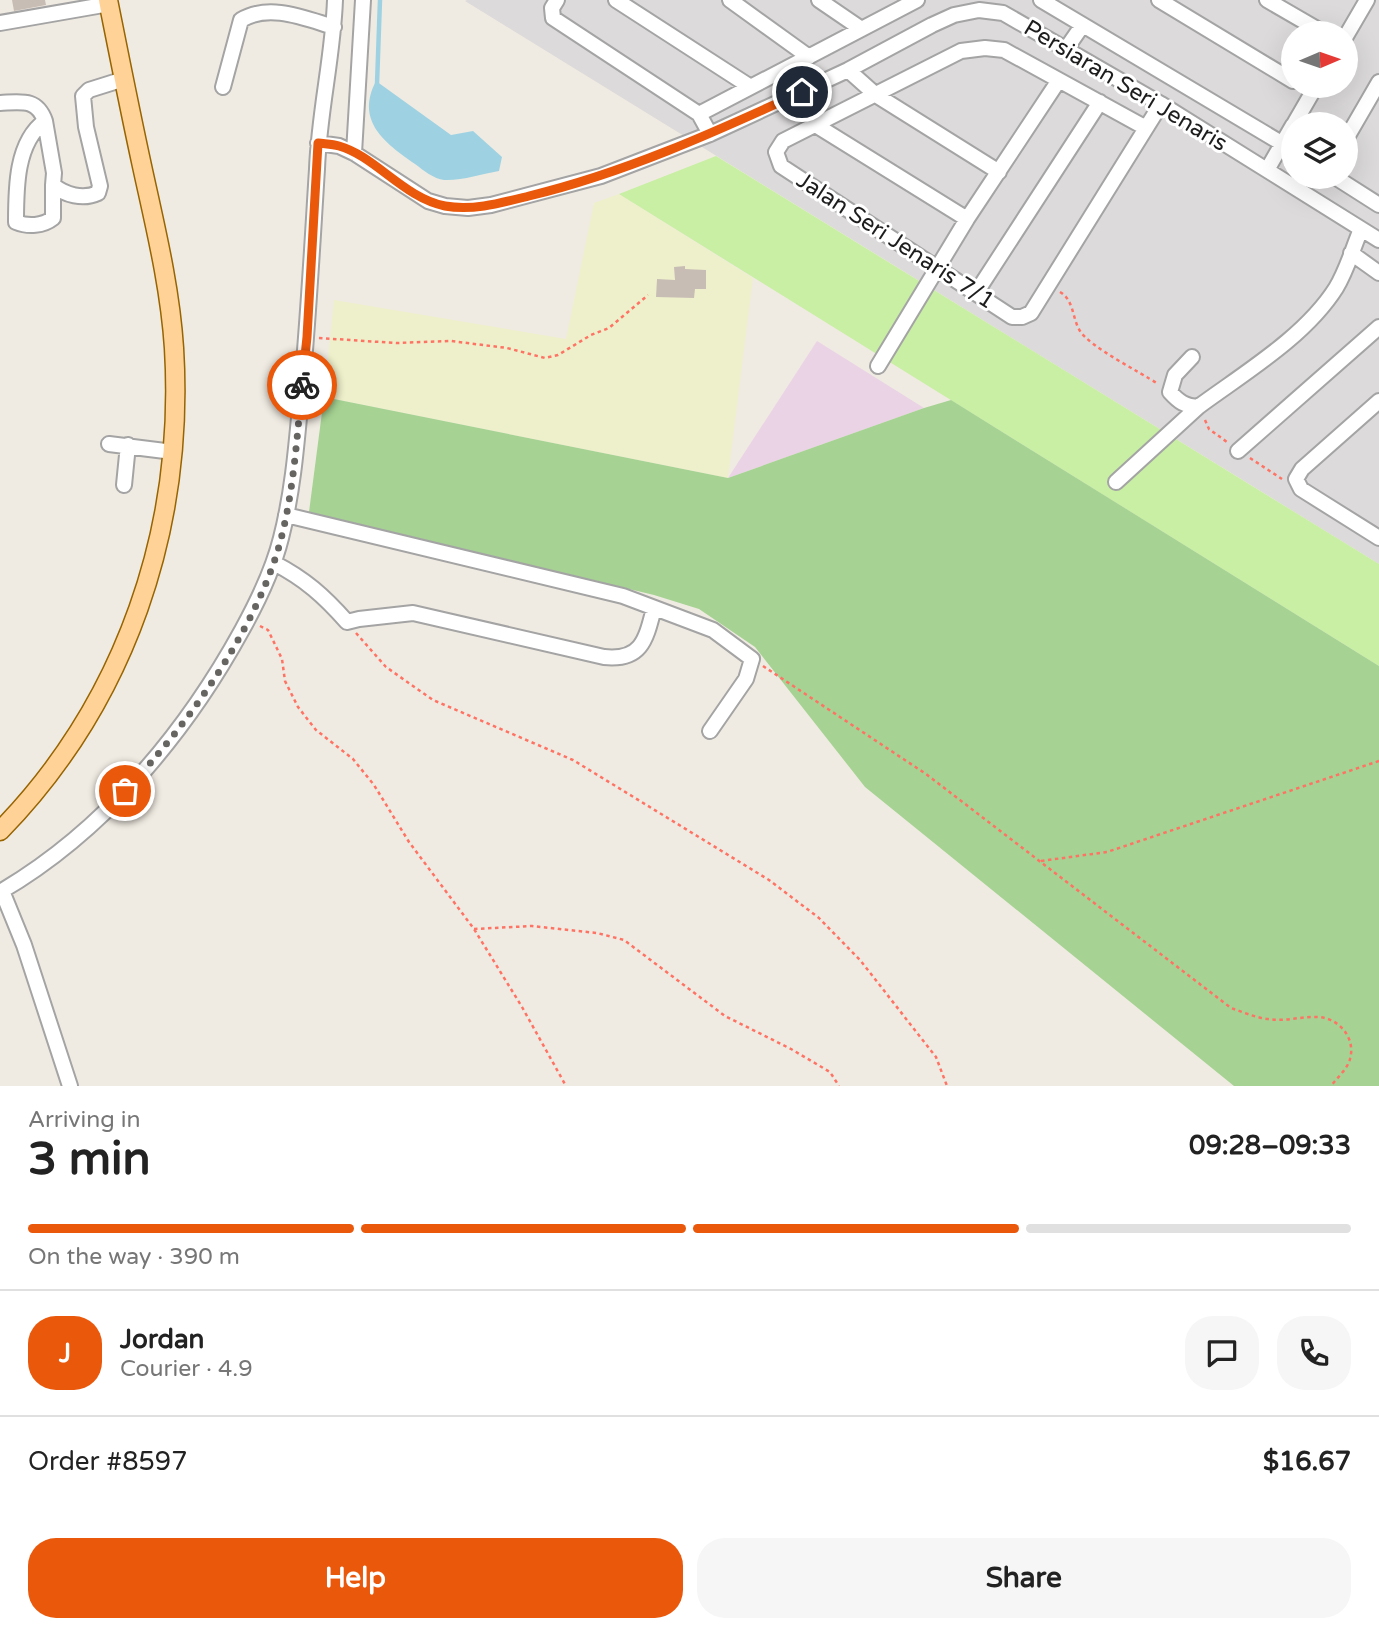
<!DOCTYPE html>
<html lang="en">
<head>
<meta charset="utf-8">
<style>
  :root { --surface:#fff; --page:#f6f6f6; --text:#222; --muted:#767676; --line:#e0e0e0; --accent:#ea580c }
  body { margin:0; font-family:"Varela Round",sans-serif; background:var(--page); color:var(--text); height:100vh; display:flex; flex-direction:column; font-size:26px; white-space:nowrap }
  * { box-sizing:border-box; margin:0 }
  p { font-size:23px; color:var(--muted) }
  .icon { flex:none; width:38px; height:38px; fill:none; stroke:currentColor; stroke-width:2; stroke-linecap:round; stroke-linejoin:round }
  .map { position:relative; height:1086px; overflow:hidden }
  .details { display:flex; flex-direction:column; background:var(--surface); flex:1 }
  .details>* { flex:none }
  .needle { width:46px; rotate:88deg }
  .tools { position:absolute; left:1281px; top:21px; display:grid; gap:14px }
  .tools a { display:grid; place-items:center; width:77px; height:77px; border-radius:50%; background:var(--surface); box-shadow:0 7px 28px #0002; font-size:35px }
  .pin { position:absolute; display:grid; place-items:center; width:60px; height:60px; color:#fff; margin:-30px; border:4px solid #fff; border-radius:50%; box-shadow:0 2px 7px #0007 }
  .courier { position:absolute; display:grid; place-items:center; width:70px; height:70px; margin:-35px; border:5px solid #ea580c; border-radius:50%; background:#fff; color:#222; box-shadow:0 2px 9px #0007 }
  .head em { font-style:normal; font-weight:800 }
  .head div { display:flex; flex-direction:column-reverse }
  .head { display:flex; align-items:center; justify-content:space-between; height:119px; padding:0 28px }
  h1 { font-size:46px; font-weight:800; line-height:52px }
  .bar { display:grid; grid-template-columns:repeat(4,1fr); gap:10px 7px; align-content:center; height:84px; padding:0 28px }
  .bar i { height:9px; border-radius:5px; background:var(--line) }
  .bar .selected { background:var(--accent) }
  .bar p { grid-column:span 4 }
  .line { display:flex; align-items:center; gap:18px; padding:0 28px; border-top:2px solid var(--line) }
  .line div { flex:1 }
  .round { display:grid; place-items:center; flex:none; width:74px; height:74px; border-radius:28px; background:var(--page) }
  .primary-button { display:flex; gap:14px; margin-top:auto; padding:14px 28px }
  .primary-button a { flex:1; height:80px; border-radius:28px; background:var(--accent); color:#fff; font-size:28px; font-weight:800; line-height:80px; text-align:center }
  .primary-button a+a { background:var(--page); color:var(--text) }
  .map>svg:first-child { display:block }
  .residential { fill:#dcdada; fill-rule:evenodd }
  .industrial { fill:#e9d3e5 }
  .farmland { fill:#eef0cb }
  .grass { fill:#c8efa3 }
  .forest { fill:#a6d393 }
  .water { fill:#9ed2e2 }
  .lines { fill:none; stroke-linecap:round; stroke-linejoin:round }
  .stream { stroke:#9ed2e2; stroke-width:4.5 }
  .building { fill:#c8bdb5 }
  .minor-casing { stroke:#a4a4a4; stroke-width:18 }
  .major-casing { stroke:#976400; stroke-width:21 }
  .path { stroke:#ff7364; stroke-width:2.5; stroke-dasharray:3.5 3.5; stroke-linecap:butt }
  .minor { stroke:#fff; stroke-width:14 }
  .major { stroke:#ffd298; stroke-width:18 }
  .done { stroke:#676562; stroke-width:7; stroke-dasharray:0 12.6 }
  .route { stroke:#ea580c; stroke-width:9 }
  .labels { text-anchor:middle; stroke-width:6; stroke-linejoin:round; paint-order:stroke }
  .street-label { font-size:23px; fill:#1d1d1d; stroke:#fff }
</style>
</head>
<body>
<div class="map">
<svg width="1379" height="1086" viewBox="0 0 1379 1086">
  <rect width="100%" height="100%" fill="#f0ebe2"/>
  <!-- residential -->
  <path class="residential" d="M1379,0v564l-914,-563 2,-1zM1293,33h53v53h-53zM1293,124h53v53h-53z"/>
  <!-- industrial -->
  <path class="industrial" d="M817,341l107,67 -196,70z"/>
  <!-- farmland -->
  <path class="farmland" d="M619,194l134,84 -25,200 -404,-81 10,-97 232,39 28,-136z"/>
  <!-- grass -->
  <path class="grass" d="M716,156l663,408v102l-760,-472z"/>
  <!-- forest -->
  <path class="forest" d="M324,397l404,81 196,-70 27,-8 428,266v420h-145l-369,-299 -110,-140 -56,-38 -45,-14 -345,-83z"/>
  <!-- water -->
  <path class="water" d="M376,81l75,54 22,-4 29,26 -3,14c-17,3 -38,10 -55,9 -10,-1 -21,-10 -29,-16 -30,-21 -60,-43 -39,-83z"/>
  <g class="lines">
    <!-- stream -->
    <path class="stream" d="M377,84l3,-84"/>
  </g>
  <!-- building -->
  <path class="building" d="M12,0h33l1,5 -32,6z
    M685,266v3l21,1v19h-11l-1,9 -38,-1 1,-18 18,1 -1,-13z"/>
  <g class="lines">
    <!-- minor casing -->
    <g class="minor-casing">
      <path id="minor" d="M557,0l-5,8 1,10 146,96
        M616,0l133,86
        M730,0l79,57
        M819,0l41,28
        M1041,0l252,150
        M1159,0l134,81
        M1267,0l57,33
        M0,23l109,-19
        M1346,36l21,-36
        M1066,49l16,-23
        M848,70l28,25 123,77
        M223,87l18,-67c28,-17 63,-2 93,7
        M0,103c21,-1 37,-5 45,18 -29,21 -29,67 -29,101 12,5 27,4 37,-4v-33
        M45,121l9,52 -1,12c12,10 30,15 45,8l2,-7 -14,-59 -3,-31 6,-6 35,-11
        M814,124l153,95
        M1294,124l22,-38
        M1146,128l-142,-78 -19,-2 -24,3 -178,90 -7,11 5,14 231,151h10l9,-4 130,-209
        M710,134l-11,-20 218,-114
        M1346,139l33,-57
        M318,143l21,3 15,7 74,48 17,5 23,2 23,-3 110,-29 109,-42 138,-64 84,-45 22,-10 25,-5 24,3 158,91 218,136
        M354,153l9,-153
        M1267,170l26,-45
        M1335,177l44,28
        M1351,253l28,20
        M976,293l124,-191
        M1192,357l-17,18 -5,17c9,10 15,14 28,15 46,-34 107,-70 138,-119 11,-18 17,-40 25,-59
        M878,366l89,-147 92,-139
        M1379,401l-77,68 -6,10 5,10 78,49
        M109,444l64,8
        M1238,451l141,-124
        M1116,482l82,-75
        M124,485l4,-40
        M286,515l337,81 90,34 39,29 -6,20 -36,52
        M274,563c31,16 50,33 73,59l12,-3 54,-6 191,44c38,4 42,-18 50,-49
        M2,891l22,54 46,141
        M0,892c103,-60 185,-158 242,-262 16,-29 31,-60 39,-92 11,-43 15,-87 19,-131 8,-79 12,-159 17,-238 2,-57 16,-112 18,-169"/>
    </g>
    <!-- major casing -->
    <g class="major-casing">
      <path id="major" d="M0,831c126,-129 185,-303 174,-483 -4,-62 -19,-122 -32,-182 -12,-55 -23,-111 -34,-166"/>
    </g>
    <!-- path -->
    <path class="path" d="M1060,292c14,8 12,26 20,39 10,16 60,41 78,53
      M319,338l77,5 55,-2 56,7 38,10 13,-3 33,-20 18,-7 39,-33
      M1205,420l4,9 18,13
      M1250,458l32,21
      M260,626l8,4 14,29 3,22 13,26 18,23 37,29 21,26 35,57 65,87 48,78 44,79
      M356,633l30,34 47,33 140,60 196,120 50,38 41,42 76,97 11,29
      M763,666l163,108 305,234c12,4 25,10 37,11 17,3 34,-3 50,-2 21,1 38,21 32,42 -2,9 -13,19 -19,27
      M1041,861l66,-9 272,-91
      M474,929l58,-3 65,7 27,7 101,76 66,33 39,23 9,14"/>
    <!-- minor -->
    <use href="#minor" class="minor"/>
    <!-- major -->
    <use href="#major" class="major"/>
  </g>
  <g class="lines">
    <!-- done -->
    <path class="done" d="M125,791c62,-65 133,-164 156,-252 13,-51 16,-102 21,-154"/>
    <!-- route -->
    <path class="route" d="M302,385l5,-48 11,-194c7,1 14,1 21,3 36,10 65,52 106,60 28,5 56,-3 84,-10 95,-23 184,-63 273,-104"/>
  </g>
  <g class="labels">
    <!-- street labels -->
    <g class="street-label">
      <text transform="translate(1126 85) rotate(31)" y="8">Persiaran Seri Jenaris</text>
      <text transform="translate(896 240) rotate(33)" y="8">Jalan Seri Jenaris 7/1</text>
    </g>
  </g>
</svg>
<div class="tools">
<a><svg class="needle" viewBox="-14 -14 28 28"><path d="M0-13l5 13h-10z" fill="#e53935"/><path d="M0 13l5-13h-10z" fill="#767676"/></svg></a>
<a><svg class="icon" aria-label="layers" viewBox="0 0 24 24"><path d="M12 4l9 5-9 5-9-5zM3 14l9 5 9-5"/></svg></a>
</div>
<div class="pin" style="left:125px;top:791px;background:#ea580c"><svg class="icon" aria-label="bag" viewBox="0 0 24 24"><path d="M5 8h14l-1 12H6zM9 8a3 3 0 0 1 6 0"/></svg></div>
<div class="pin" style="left:802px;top:92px;background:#1f2937"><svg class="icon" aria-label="home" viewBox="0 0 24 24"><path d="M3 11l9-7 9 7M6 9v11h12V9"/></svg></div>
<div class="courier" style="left:302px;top:385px"><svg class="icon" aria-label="bike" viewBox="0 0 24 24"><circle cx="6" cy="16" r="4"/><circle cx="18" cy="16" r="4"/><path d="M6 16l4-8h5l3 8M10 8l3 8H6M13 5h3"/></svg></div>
</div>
<section class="details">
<div class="head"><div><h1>3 min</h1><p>Arriving in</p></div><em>09:28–09:33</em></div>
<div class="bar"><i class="selected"></i><i class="selected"></i><i class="selected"></i><i></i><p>On the way · 390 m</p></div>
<div class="line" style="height:126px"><b class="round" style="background:var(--accent);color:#fff">J</b><div><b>Jordan</b><p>Courier · 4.9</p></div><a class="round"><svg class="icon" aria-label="chat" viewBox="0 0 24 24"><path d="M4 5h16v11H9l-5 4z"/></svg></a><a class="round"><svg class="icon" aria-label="phone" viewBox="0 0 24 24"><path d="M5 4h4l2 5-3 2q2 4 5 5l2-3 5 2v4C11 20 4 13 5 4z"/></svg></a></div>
<div class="line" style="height:91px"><div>Order #8597</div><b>$16.67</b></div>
<div class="primary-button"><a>Help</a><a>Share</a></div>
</section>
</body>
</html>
